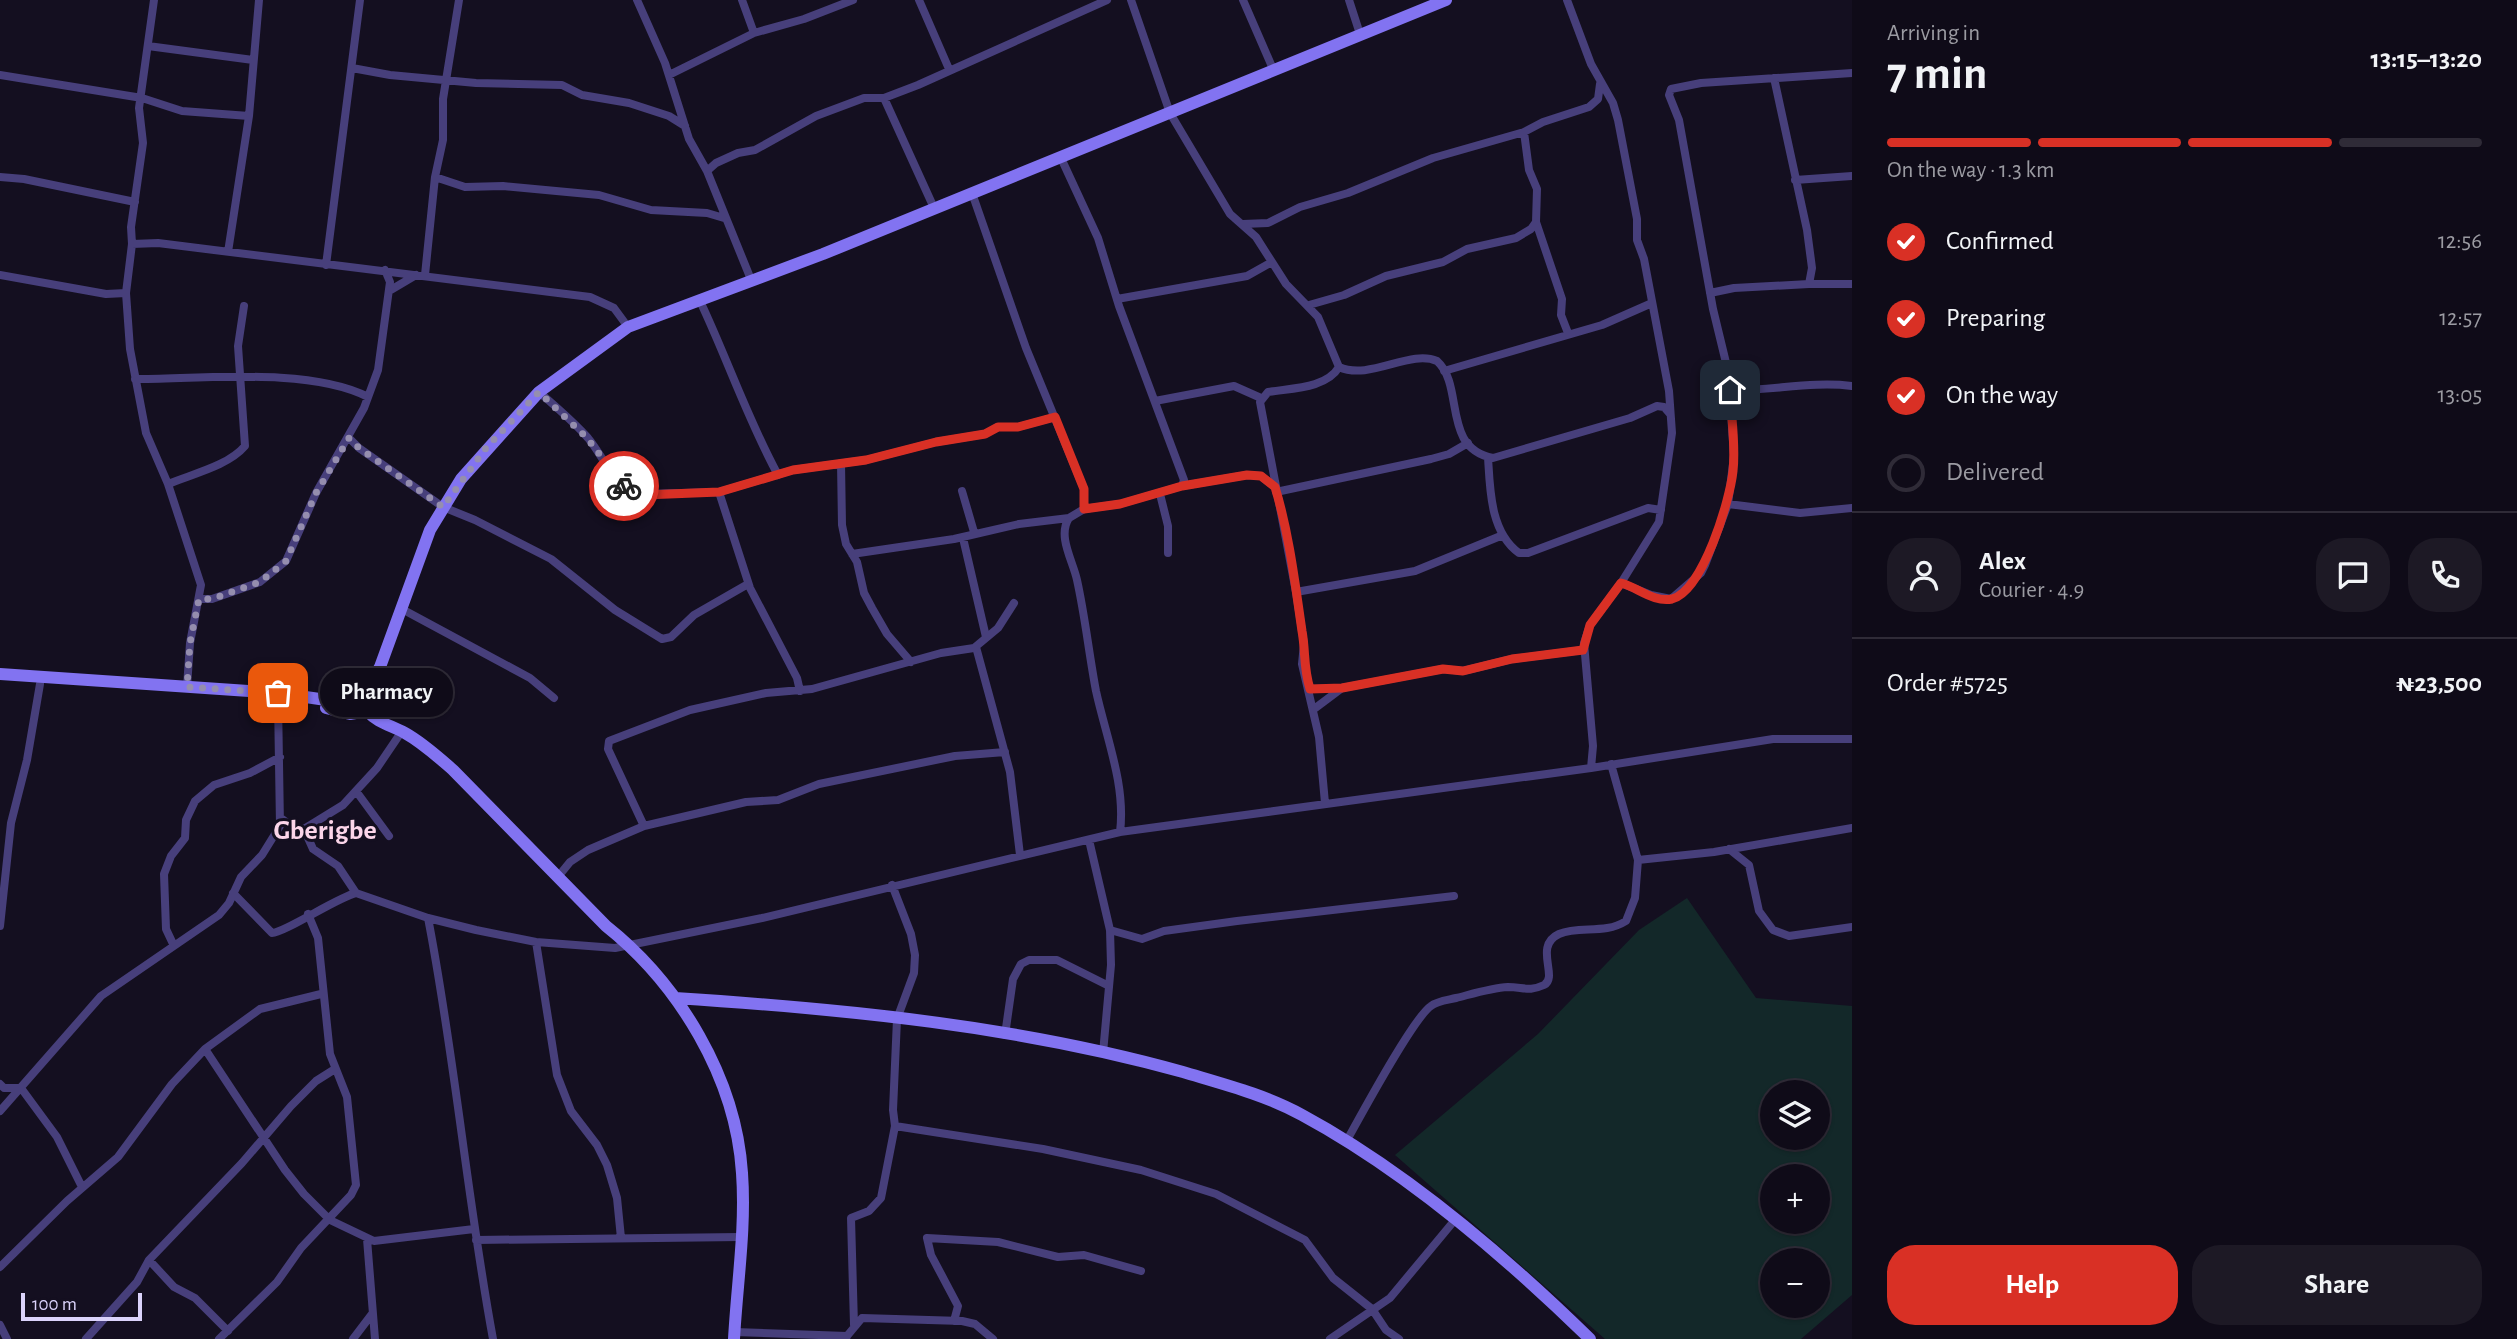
<!DOCTYPE html>
<html lang="en">
<head>
<meta charset="utf-8">
<style>
  :root { --surface:#0f0b18; --page:#1d1925; --text:#f1f3f6; --muted:#9b9ba2; --line:#2f2b37; --accent:#d93025 }
  body { margin:0; font-family:"Alegreya Sans",sans-serif; background:var(--page); color:var(--text); height:100vh; display:flex; flex-direction:column; font-size:26px; white-space:nowrap }
  * { box-sizing:border-box; margin:0 }
  p { font-size:23px; color:var(--muted) }
  .icon { flex:none; width:38px; height:38px; fill:none; stroke:currentColor; stroke-width:2; stroke-linecap:round; stroke-linejoin:round }
  .map { position:relative; flex:1; overflow:hidden }
  .drawer { display:flex; flex-direction:column; background:var(--surface); width:665px }
  .drawer>* { flex:none }
  .controls { position:absolute; left:1760px; top:1080px; display:grid; gap:14px }
  .controls a { display:grid; place-items:center; width:70px; height:70px; border-radius:50%; background:var(--surface); box-shadow:0 2px 5px #0004,0 0 0 2px var(--line); font-size:35px }
  .scale { position:absolute; left:21px; bottom:18px; width:121px; box-sizing:border-box; padding-left:7px; border:4px solid #dbd3fb; border-top:0; font-size:19px; line-height:24px; white-space:nowrap; color:#dbd3fb; -webkit-text-stroke:5px #140f20; paint-order:stroke }
  .pin { position:absolute; display:grid; place-items:center; width:60px; height:60px; color:#fff; margin:-30px; border-radius:14px; box-shadow:0 4px 10px #0006 }
  .courier { position:absolute; display:grid; place-items:center; width:70px; height:70px; margin:-35px; border:5px solid #d93025; border-radius:50%; background:#fff; color:#222; box-shadow:0 2px 9px #0007 }
  .bubble { position:absolute; height:49px; border-radius:24px; background:var(--surface); box-shadow:0 2px 5px #0004,0 0 0 2px var(--line); font-size:23px; font-weight:600; line-height:49px; text-align:center }
  .overview em { font-style:normal; font-weight:600 }
  .overview div { display:flex; flex-direction:column-reverse }
  .overview { display:flex; align-items:center; justify-content:space-between; height:119px; padding:0 35px }
  h1 { font-size:46px; font-weight:600; line-height:52px }
  .bar { display:grid; grid-template-columns:repeat(4,1fr); gap:10px 7px; align-content:center; height:84px; padding:0 35px }
  .bar i { height:9px; border-radius:5px; background:var(--line) }
  .bar .current { background:var(--accent) }
  .bar p { grid-column:span 4 }
  .line { display:flex; align-items:center; gap:18px; padding:0 35px; border-top:2px solid var(--line) }
  .line div { flex:1 }
  .round { display:grid; place-items:center; flex:none; width:74px; height:74px; border-radius:28px; background:var(--page) }
  ol { padding:0 35px; list-style:none }
  li { display:flex; align-items:center; gap:21px; height:77px }
  li p { margin-inline-start:auto }
  li .icon { padding:7px; border-radius:50%; background:var(--accent); color:#fff; stroke-width:4 }
  li:last-child { color:var(--muted) }
  li i { width:38px; height:38px; border:4px solid var(--line); border-radius:50% }
  .button { display:flex; gap:14px; margin-top:auto; padding:14px 35px }
  .button a { flex:1; height:80px; border-radius:28px; background:var(--accent); color:#fff; font-size:28px; font-weight:600; line-height:80px; text-align:center }
  .button a+a { background:var(--page); color:var(--text) }
  main { display:flex; flex:1; min-height:0 }
  .map>svg:first-child { display:block }
  .green { fill:#132829; fill-rule:evenodd }
  .lines { fill:none; stroke-linecap:round; stroke-linejoin:round }
  .street { stroke:#473f7b; stroke-width:8 }
  .secondary { stroke:#8273f1; stroke-width:12 }
  .done { stroke:#958eae; stroke-width:7; stroke-dasharray:0 12.6 }
  .route { stroke:#d93025; stroke-width:9 }
  .labels { text-anchor:middle; stroke-width:6; stroke-linejoin:round; paint-order:stroke }
  .quarter-label { font-size:28px; font-weight:bold; fill:#fbd5e9; stroke:#140f20 }
</style>
</head>
<body>
<main>
<div class="map">
<svg width="1852" height="1339" viewBox="0 0 1852 1339">
  <rect width="100%" height="100%" fill="#140f20"/>
  <!-- green -->
  <path class="green" d="M1687,898l69,100 96,8v289l-51,44h-196l-210,-184 143,-121 101,-104zM1773,1092h45v46h-45zM1773,1176h45v46h-45zM1773,1260h45v46h-45z"/>
  <g class="lines">
    <!-- street -->
    <path class="street" d="M154,0l-15,108 4,35 -12,84 1,17 -6,49 4,56 16,84 22,51 33,101 -11,58 -3,44
      M637,0l28,63 24,76 18,32 45,111
      M742,0l12,33
      M919,0l30,69
      M1131,0l39,113 60,101 26,23 30,47 32,33 21,50
      M1243,0l30,69
      M1349,0l11,34
      M1567,0l24,64 22,39 5,17 19,99v21l7,19 25,132 3,42 -13,89 -38,61
      M148,46l105,14
      M352,68l38,7 86,8 86,2 20,10 47,8 40,13 16,10
      M0,75l142,23 40,13 67,5
      M669,75l85,-42 50,-14 49,-19
      M884,98l50,110
      M1061,158l37,80 21,68 65,174 -2,6
      M707,171l9,-8 22,-10 17,-3 61,-34 48,-18h20l34,-13 189,-85
      M0,177l24,2 111,23
      M435,177l30,10 38,-1 96,9 52,15 56,3 17,5
      M1795,180l57,-4
      M972,193l54,155 58,141v20l-15,9c-12,18 4,43 8,62 8,36 12,74 19,111 10,46 30,94 24,141
      M1536,222l26,77 -1,16 7,18
      M1243,224l25,-1 32,-16 48,-14 85,-35 91,-26 19,-10 46,-15 9,-8 2,-15
      M132,244l26,-1 432,54 24,11 14,19
      M228,252l21,-136 10,-116
      M326,265l34,-265
      M0,275l106,19 20,-1
      M425,275l10,-98 8,-37v-41l16,-99
      M1809,284h43
      M389,291l27,-16
      M1710,293l24,-5 75,-4 3,-16 -5,-38 -33,-152
      M1117,299l130,-23 25,-14
      M700,301c27,57 47,117 78,174
      M1309,305l35,-10 42,-19 57,-14 24,-13 49,-11 15,-9 5,-7 1,-33 -8,-19 -5,-38
      M1339,367c31,14 71,-18 98,-6 28,25 4,87 56,97l137,-40 27,-12 7,1 6,7
      M1444,371l158,-46 50,-22
      M135,379c65,0 175,-12 233,18
      M1730,390c41,1 81,-9 122,-4
      M539,392c17,15 34,29 49,46 16,19 28,54 56,56l75,-2 74,-22 73,-10 70,-18 49,-8 13,-7h20l37,-10
      M1155,401l79,-15 27,12
      M349,438l10,10 84,59 32,13 76,39 64,51 47,29 9,-2 23,-22 54,-31
      M1488,457c2,32 2,75 31,96h9l120,-45 13,2
      M841,463l1,62 4,19 11,18 7,31 8,15 15,26 24,28
      M168,484c24,-10 60,-18 77,-38l-7,-100 6,-40
      M962,491l12,41
      M719,492l31,96 47,90 3,13
      M1276,492l155,-33 18,-5 19,-11
      M1160,494l8,32v27
      M1728,504l72,9 52,-5
      M1084,509l36,-5 62,-18 65,-11 14,1 14,11
      M963,538l23,99
      M852,554l102,-15 65,-15 50,-6
      M1296,592l119,-21 88,-36
      M199,599h13l48,-17 26,-21 30,-68 48,-85 14,-38 12,-88 -5,-12
      M400,608l130,70 24,20
      M976,647l34,125 10,83
      M1310,689l32,-1 101,-19 20,2 49,-12 71,-9
      M1314,709l28,-21
      M1591,768l2,-22 -9,-103 6,-18 31,-42 30,12 20,4 30,-26 4,-8 23,-61 6,-48 -6,-85 -15,-62 -34,-189 -10,-25 2,-6 30,-6 151,-10
      M356,791l33,45
      M1325,803l-6,-66 -17,-73 2,-20 -8,-52 -36,-190 8,-10c22,-4 58,-3 71,-25
      M282,819l12,9 10,1 39,-24 34,-37 25,-37
      M644,826l-36,-77 1,-8 81,-31 76,-17 46,-4 129,-36 33,-5 24,-20 16,-25
      M304,829l9,20 25,17 18,27
      M1089,840l21,90 1,35 -8,88
      M1729,849l20,16 10,46 14,19 16,6 63,-9
      M1638,860l76,-8 138,-24
      M557,878l13,-16 18,-12 56,-24 102,-24 32,-2 41,-16 136,-28 50,-4
      M233,893l39,40c12,0 66,-36 84,-40l72,25 48,12 60,12 79,6 147,-30 358,-86 471,-64 182,-29h79
      M428,918c27,139 39,281 65,421
      M0,926l11,-103 16,-63 13,-76
      M1110,930l32,9 22,-8 73,-10 217,-25
      M536,942l21,133 14,36 26,34 10,20 10,33 4,40
      M174,946l-8,-17 -2,-55 7,-18 14,-18 1,-18 9,-19 19,-16 36,-12 30,-16
      M1005,1035l8,-56 8,-15 8,-4h28l50,25
      M205,1049l80,121 19,24 26,26 44,21 100,-12
      M0,1084l4,4h17
      M21,1088l36,49 25,50
      M0,1111l101,-115 118,-81 10,-12 12,-26 21,-22 18,-29 -2,-126
      M895,1126l148,23 98,21 75,24 89,46 28,38 39,31 14,21 13,9
      M1346,1142c14,-25 67,-124 85,-136 6,-5 17,-6 25,-8 16,-4 35,-10 52,-11 15,0 21,5 36,-2 15,-8 -11,-39 15,-51 21,-9 45,1 67,-13l9,-23 3,-38 -27,-96
      M367,1239l8,100
      M476,1240l265,-3
      M149,1260l25,27 21,11 33,33
      M0,1267l67,-66 51,-44 54,-73 33,-35 55,-40 61,-15
      M954,1321l4,-15 -27,-51 -4,-17 71,4 60,15 26,-2 57,16
      M0,1325l7,14
      M854,1325l-3,-107 18,-7 12,-13 14,-72 -2,-16 4,-91 17,-46 1,-18 -4,-21 -19,-49
      M734,1332l113,4
      M847,1336l15,-18 100,3 13,3 18,15
      M86,1339l51,-57 12,-22 93,-97 49,-57 25,-25 19,-12
      M219,1339l58,-57 24,-34 50,-53 5,-10 -9,-88 -17,-43 -12,-116 -10,-24
      M353,1339l19,-25
      M1330,1339l60,-41 64,-77"/>
    <!-- secondary -->
    <path class="secondary" d="M0,674l278,19 76,11 7,-3 19,-34 50,-137 31,-51 78,-87 89,-65 195,-73 623,-254
      M326,708l24,6 17,-3 10,-13 3,-27
      M367,711c12,13 24,14 38,22 18,10 33,24 48,37l153,156c73,58 130,152 136,247 4,55 -5,111 -8,166
      M675,998c170,11 344,28 508,74 40,12 83,23 119,43 104,56 204,142 288,224"/>
  </g>
  <g class="lines">
    <!-- done -->
    <path class="done" d="M278,693l-91,-6 3,-44 9,-44h13l48,-17 26,-21 30,-68 33,-55 10,10 84,59 43,-59 53,-56 48,46 37,48"/>
    <!-- route -->
    <path class="route" d="M624,486l10,8 10,1 75,-3 74,-22 73,-10 70,-18 49,-8 13,-7h20l37,-10 29,72v20l36,-5 62,-18 65,-11 14,1 14,11c14,46 20,96 27,144 4,22 1,35 8,58l32,-1 101,-19 20,2 49,-12 71,-9 7,-25 31,-42c16,4 33,20 51,16 31,-8 58,-99 61,-128 3,-27 -2,-54 -3,-81"/>
  </g>
  <g class="labels">
    <!-- quarter labels -->
    <g class="quarter-label">
      <text x="325" y="839">Gberigbe</text>
    </g>
  </g>
</svg>
<div class="controls">
<a><svg class="icon" aria-label="layers" viewBox="0 0 24 24"><path d="M12 4l9 5-9 5-9-5zM3 14l9 5 9-5"/></svg></a>
<a>+</a>
<a>−</a>
</div>
<div class="scale">100 m</div>
<div class="pin" style="left:278px;top:693px;background:#ea580c"><svg class="icon" aria-label="bag" viewBox="0 0 24 24"><path d="M5 8h14l-1 12H6zM9 8a3 3 0 0 1 6 0"/></svg></div>
<div class="pin" style="left:1730px;top:390px;background:#1f2937"><svg class="icon" aria-label="home" viewBox="0 0 24 24"><path d="M3 11l9-7 9 7M6 9v11h12V9"/></svg></div>
<div class="courier" style="left:624px;top:486px"><svg class="icon" aria-label="bike" viewBox="0 0 24 24"><circle cx="6" cy="16" r="4"/><circle cx="18" cy="16" r="4"/><path d="M6 16l4-8h5l3 8M10 8l3 8H6M13 5h3"/></svg></div>
<div class="bubble" style="left:320px;top:668px;width:133px">Pharmacy</div>
</div>
<section class="drawer">
<div class="overview"><div><h1>7 min</h1><p>Arriving in</p></div><em>13:15–13:20</em></div>
<div class="bar"><i class="current"></i><i class="current"></i><i class="current"></i><i></i><p>On the way · 1.3 km</p></div>
<ol>
<li><svg class="icon" aria-label="check" viewBox="0 0 24 24"><path d="M5 12l5 5 9-10"/></svg>Confirmed<p>12:56</p></li>
<li><svg class="icon" aria-label="check" viewBox="0 0 24 24"><path d="M5 12l5 5 9-10"/></svg>Preparing<p>12:57</p></li>
<li><svg class="icon" aria-label="check" viewBox="0 0 24 24"><path d="M5 12l5 5 9-10"/></svg>On the way<p>13:05</p></li>
<li><i></i>Delivered</li>
</ol>
<div class="line" style="height:126px"><a class="round"><svg class="icon" aria-label="person" viewBox="0 0 24 24"><circle cx="12" cy="8" r="4"/><path d="M4 21q1-7 8-7t8 7"/></svg></a><div><b>Alex</b><p>Courier · 4.9</p></div><a class="round"><svg class="icon" aria-label="chat" viewBox="0 0 24 24"><path d="M4 5h16v11H9l-5 4z"/></svg></a><a class="round"><svg class="icon" aria-label="phone" viewBox="0 0 24 24"><path d="M5 4h4l2 5-3 2q2 4 5 5l2-3 5 2v4C11 20 4 13 5 4z"/></svg></a></div>
<div class="line" style="height:91px"><div>Order #5725</div><b>₦23,500</b></div>
<div class="button"><a>Help</a><a>Share</a></div>
</section>
</main>
</body>
</html>
